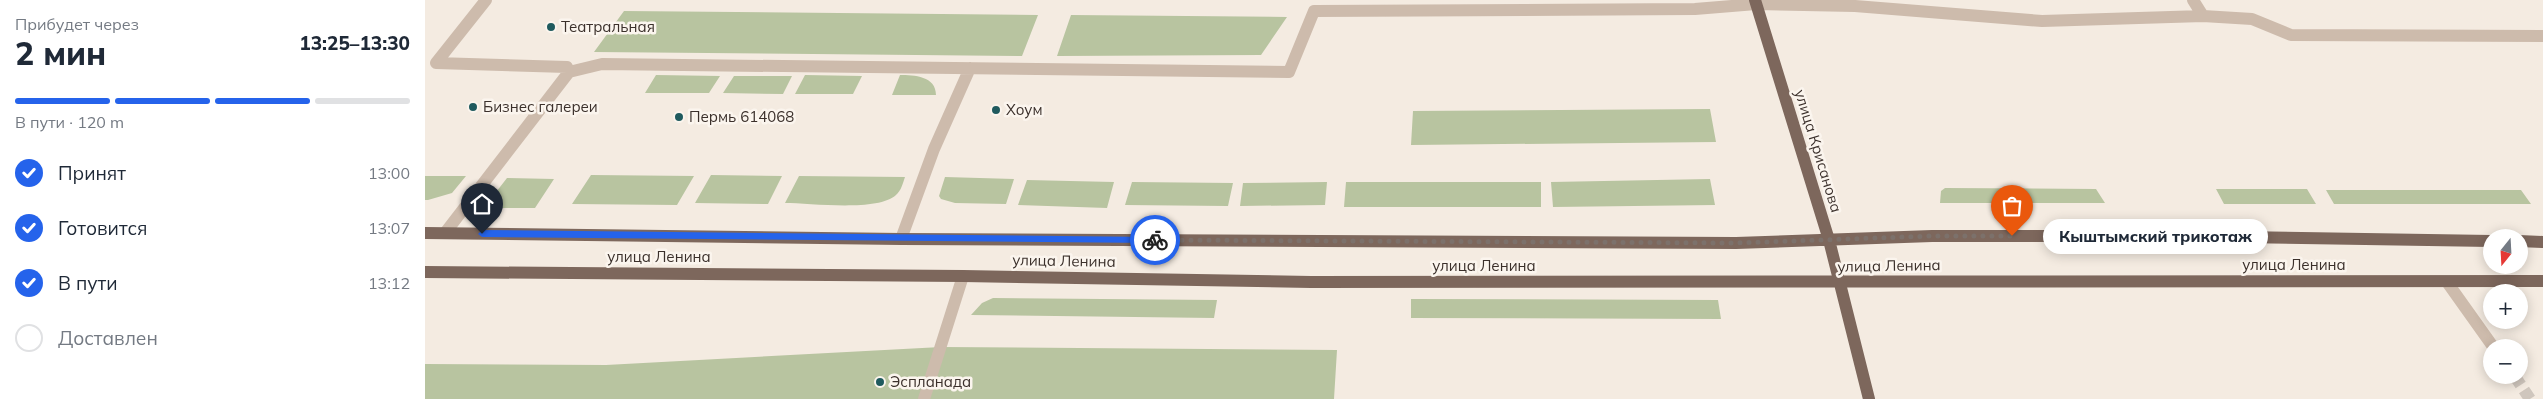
<!DOCTYPE html>
<html lang="ru">
<head>
<meta charset="utf-8">
<style>
  :root { --surface:#fff; --page:#f6f6f7; --text:#1f2937; --muted:#747a83; --line:#e0e1e3; --accent:#2563eb }
  body { margin:0; font-family:Mulish,sans-serif; background:var(--page); color:var(--text); height:100vh; display:flex; flex-direction:column; font-size:19px; white-space:nowrap }
  * { box-sizing:border-box; margin:0 }
  p { font-size:16px; color:var(--muted) }
  .icon { flex:none; width:28px; height:28px; fill:none; stroke:currentColor; stroke-width:2; stroke-linecap:round; stroke-linejoin:round }
  .map { position:relative; flex:1; overflow:hidden }
  .sheet { display:flex; flex-direction:column; background:var(--surface); width:425px }
  .sheet>* { flex:none }
  .needle { width:32px; rotate:198deg }
  .fabs { position:absolute; left:2058px; top:229px; display:grid; gap:10px }
  .fabs a { display:grid; place-items:center; width:45px; height:45px; border-radius:50%; background:var(--surface); box-shadow:0 2px 12px #0003; font-size:25px }
  .pin { position:absolute; display:grid; place-items:center; width:42px; height:42px; color:#fff; margin:-51px -21px; border-radius:50% 50% 50% 0; rotate:-45deg; box-shadow:0 0 5px #0007 }
  .pin .icon { rotate:45deg }
  .courier { position:absolute; display:grid; place-items:center; width:50px; height:50px; margin:-25px; border:4px solid #2563eb; border-radius:50%; background:#fff; color:#222; box-shadow:0 1px 6px #0007 }
  .bubble { position:absolute; height:35px; border-radius:18px; background:var(--surface); box-shadow:0 2px 12px #0003; font-size:16px; font-weight:800; line-height:35px; text-align:center }
  .summary em { font-style:normal; font-weight:800 }
  .summary div { display:flex; flex-direction:column-reverse }
  .summary { display:flex; align-items:center; justify-content:space-between; height:85px; padding:0 15px }
  h1 { font-size:32px; font-weight:800; line-height:38px }
  .bar { display:grid; grid-template-columns:repeat(4,1fr); gap:8px 5px; align-content:center; height:60px; padding:0 15px }
  .bar i { height:6px; border-radius:4px; background:var(--line) }
  .bar .on { background:var(--accent) }
  .bar p { grid-column:span 4 }
  ol { padding:0 15px; list-style:none }
  li { display:flex; align-items:center; gap:15px; height:55px }
  li p { margin-inline-start:auto }
  li .icon { padding:5px; border-radius:50%; background:var(--accent); color:#fff; stroke-width:4 }
  li:last-child { color:var(--muted) }
  li i { width:28px; height:28px; border:2px solid var(--line); border-radius:50% }
  main { display:flex; flex:1; min-height:0 }
  .map>svg:first-child { display:block }
  .green { fill:#b8c4a0 }
  .lines { fill:none; stroke-linecap:round; stroke-linejoin:round }
  .minor-tunnel { stroke:#cfc6bd; stroke-width:12; stroke-dasharray:12 6; stroke-linecap:butt }
  .minor { stroke:#cdbbac; stroke-width:12 }
  .major { stroke:#7d675c; stroke-width:12 }
  .route { fill:#2563eb }
  .done { stroke:#7c716b; stroke-width:5; stroke-dasharray:0 9 }
  .poi-dot { fill:#1f5a5e; stroke:#fbf5ee; stroke-width:2 }
  .labels { text-anchor:middle; stroke-width:5; stroke-linejoin:round; paint-order:stroke }
  .poi-label { font-size:15px; fill:#3b302b; stroke:#fbf5ee; text-anchor:start }
  .street-label { font-size:15px; fill:#3b302b; stroke:#fbf5ee }
</style>
</head>
<body>
<main>
<section class="sheet">
<div class="summary"><div><h1>2 мин</h1><p>Прибудет через</p></div><em>13:25–13:30</em></div>
<div class="bar"><i class="on"></i><i class="on"></i><i class="on"></i><i></i><p>В пути · 120 m</p></div>
<ol>
<li><svg class="icon" aria-label="check" viewBox="0 0 24 24"><path d="M5 12l5 5 9-10"/></svg>Принят<p>13:00</p></li>
<li><svg class="icon" aria-label="check" viewBox="0 0 24 24"><path d="M5 12l5 5 9-10"/></svg>Готовится<p>13:07</p></li>
<li><svg class="icon" aria-label="check" viewBox="0 0 24 24"><path d="M5 12l5 5 9-10"/></svg>В пути<p>13:12</p></li>
<li><i></i>Доставлен</li>
</ol>
</section>
<div class="map">
<svg width="2118" height="399" viewBox="0 0 2118 399">
  <rect width="100%" height="100%" fill="#f4ebe1"/>
  <!-- green -->
  <path class="green" d="M199,11l414,4 -16,41 -428,-4z
    M646,15l216,2 -26,38 -204,1z
    M231,75l64,1 -11,17h-64z
    M380,75l57,1 -9,18h-58z
    M475,75c14,0 36,1 36,20h-44z
    M309,76h58l-9,18 -60,-1z
    M1285,109l6,33 -305,3 2,-34z
    M166,175l103,1 -17,29 -105,-1z
    M286,175l71,1 -14,28 -73,-1z
    M0,176h41l-14,17 -24,7h-3z
    M374,176l106,1c-2,6 -4,14 -9,18 -18,17 -86,8 -111,8z
    M520,177l69,2 -8,25 -51,-1 -14,-4 -2,-3z
    M82,178l47,1 -19,29h-34l-7,-6 -1,-6z
    M1285,179l5,26 -162,2 -2,-25z
    M602,180l87,2 -7,26 -89,-3z
    M707,182l101,1 -5,23 -103,-1z
    M902,182l-2,23 -85,1 3,-23z
    M921,182h195v25h-197z
    M1520,188l151,1 9,14h-165l1,-12z
    M1791,189h91l9,15h-92z
    M1901,190h195l10,14h-197z
    M568,298l224,2 -3,18 -243,-3 11,-12z
    M986,299l307,1 3,19 -310,-1z
    M516,347l396,3 -3,49h-909v-35l181,1z"/>
  <g class="lines">
    <!-- minor-tunnel -->
    <path class="minor-tunnel" d="M2089,375l16,24"/>
    <!-- minor -->
    <path class="minor" d="M1768,0l10,16
      M144,72l33,-8 687,8 25,-61 381,-2 61,-5 99,2 187,15 161,-5 49,3 39,16 252,1
      M20,233l124,-161 -2,-5 -131,-4 50,-63
      M476,239l33,-90 36,-81
      M2022,282l47,66
      M499,399l39,-123"/>
    <!-- major -->
    <path class="major" d="M1330,0l74,240 40,159
      M0,233l476,6 835,4 196,-7h239l320,5
      M2094,241l24,1
      M0,272l538,4 348,6 1232,-1"/>
  </g>
  <!-- route -->
  <path class="route" d="M57,230l673,7 4,3 -4,3 -673,-6 -4,-3z"/>
  <g class="lines">
    <!-- done -->
    <path class="done" d="M730,240l581,3 196,-7h80"/>
  </g>
  <!-- markers -->
  <g class="poi-dot">
    <circle cx="126" cy="27" r="5"/>
    <circle cx="48" cy="107" r="5"/>
    <circle cx="571" cy="110" r="5"/>
    <circle cx="254" cy="117" r="5"/>
    <circle cx="455" cy="382" r="5"/>
  </g>
  <g class="labels">
    <!-- poi labels -->
    <g class="poi-label">
      <text x="136" y="32">Театральная</text>
      <text x="58" y="112">Бизнес галереи</text>
      <text x="581" y="115">Хоум</text>
      <text x="264" y="122">Пермь 614068</text>
      <text x="465" y="387">Эспланада</text>
    </g>
    <!-- street labels -->
    <g class="street-label">
      <text transform="translate(1393 151) rotate(73)" y="5">улица Крисанова</text>
      <text x="234" y="262">улица Ленина</text>
      <text transform="translate(639 261) rotate(1)" y="5">улица Ленина</text>
      <text x="1869" y="270">улица Ленина</text>
      <text x="1059" y="271">улица Ленина</text>
      <text transform="translate(1464 266) rotate(-1)" y="5">улица Ленина</text>
    </g>
  </g>
</svg>
<div class="fabs">
<a><svg class="needle" viewBox="-14 -14 28 28"><path d="M0-13l5 13h-10z" fill="#e53935"/><path d="M0 13l5-13h-10z" fill="#747a83"/></svg></a>
<a>+</a>
<a>−</a>
</div>
<div class="pin" style="left:1587px;top:236px;background:#ea580c"><svg class="icon" aria-label="bag" viewBox="0 0 24 24"><path d="M5 8h14l-1 12H6zM9 8a3 3 0 0 1 6 0"/></svg></div>
<div class="pin" style="left:57px;top:234px;background:#1f2937"><svg class="icon" aria-label="home" viewBox="0 0 24 24"><path d="M3 11l9-7 9 7M6 9v11h12V9"/></svg></div>
<div class="courier" style="left:730px;top:240px"><svg class="icon" aria-label="bike" viewBox="0 0 24 24"><circle cx="6" cy="16" r="4"/><circle cx="18" cy="16" r="4"/><path d="M6 16l4-8h5l3 8M10 8l3 8H6M13 5h3"/></svg></div>
<div class="bubble" style="left:1618px;top:219px;width:225px">Кыштымский трикотаж</div>
</div>
</main>
</body>
</html>
